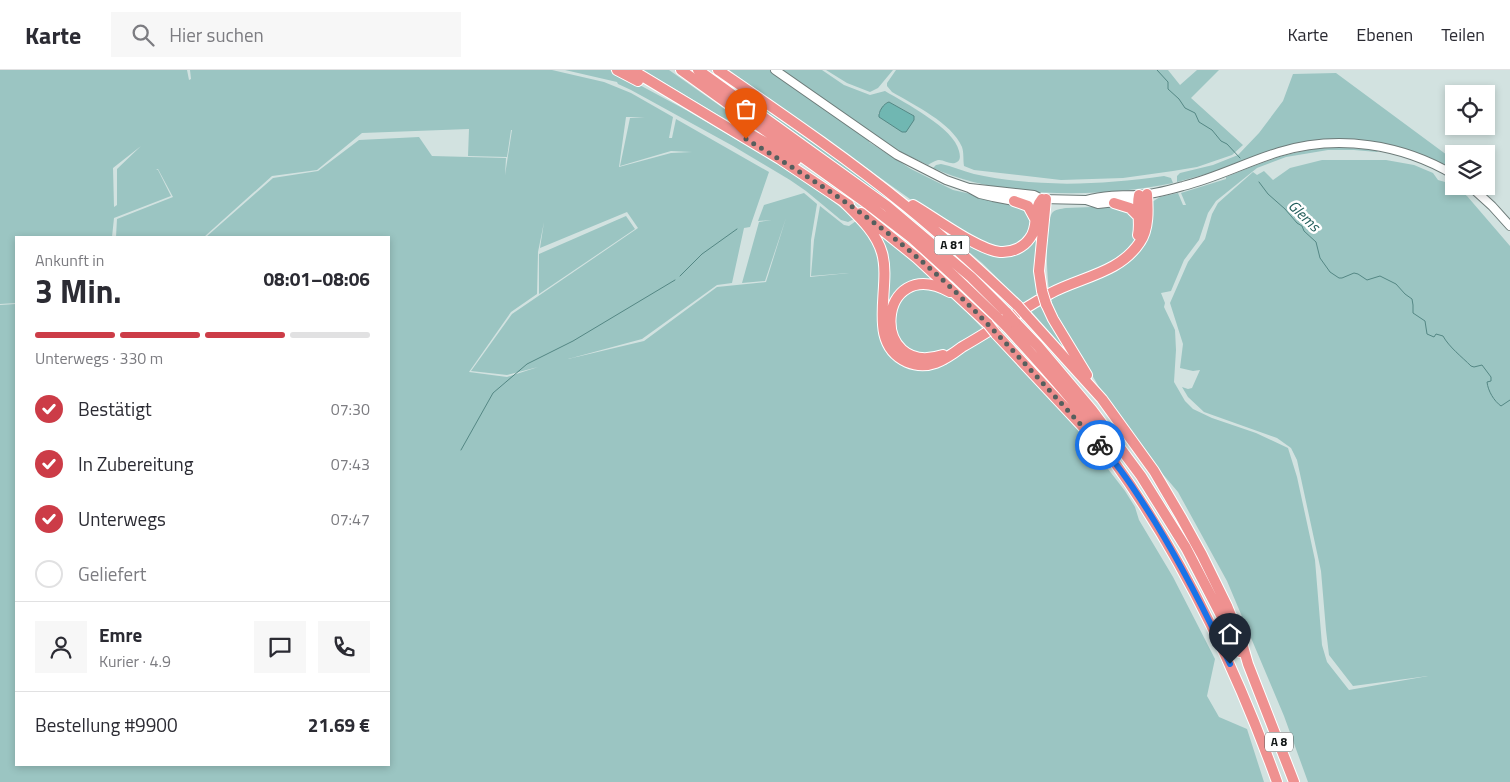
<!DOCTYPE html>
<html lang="de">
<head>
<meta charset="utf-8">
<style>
  :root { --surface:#fff; --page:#f7f7f7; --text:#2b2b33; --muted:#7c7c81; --line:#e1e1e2; --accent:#cc3c47 }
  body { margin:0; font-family:"Titillium Web",sans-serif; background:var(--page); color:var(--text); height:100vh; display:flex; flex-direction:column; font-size:19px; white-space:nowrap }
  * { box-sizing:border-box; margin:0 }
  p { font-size:16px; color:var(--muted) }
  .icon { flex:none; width:28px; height:28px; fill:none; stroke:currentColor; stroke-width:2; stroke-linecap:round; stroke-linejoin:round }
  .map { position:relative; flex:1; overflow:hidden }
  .sheet { position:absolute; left:15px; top:166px; width:375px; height:530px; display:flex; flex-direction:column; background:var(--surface); border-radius:0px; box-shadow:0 2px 8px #0003 }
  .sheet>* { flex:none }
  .tools { position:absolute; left:1445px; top:15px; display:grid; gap:10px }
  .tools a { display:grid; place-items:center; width:50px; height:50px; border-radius:0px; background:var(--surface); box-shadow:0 2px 8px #0003; font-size:25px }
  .pin { position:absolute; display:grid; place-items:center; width:42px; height:42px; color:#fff; margin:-51px -21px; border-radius:50% 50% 50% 0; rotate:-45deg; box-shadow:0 0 5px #0007 }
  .pin .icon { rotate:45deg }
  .courier { position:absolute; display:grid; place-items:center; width:50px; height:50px; margin:-25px; border:4px solid #1a73e8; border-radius:50%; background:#fff; color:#222; box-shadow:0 1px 6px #0007 }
  .headline em { font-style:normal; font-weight:700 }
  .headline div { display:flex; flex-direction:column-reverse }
  .headline { display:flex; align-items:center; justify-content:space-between; height:85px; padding:0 20px }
  h1 { font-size:32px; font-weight:700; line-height:38px }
  .bar { display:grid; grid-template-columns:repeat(4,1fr); gap:8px 5px; align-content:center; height:60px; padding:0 20px }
  .bar i { height:6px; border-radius:4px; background:var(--line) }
  .bar .active { background:var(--accent) }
  .bar p { grid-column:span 4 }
  .line { display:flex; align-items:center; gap:12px; padding:0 20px; border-top:1px solid var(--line) }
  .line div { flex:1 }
  .round { display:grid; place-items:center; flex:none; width:52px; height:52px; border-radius:0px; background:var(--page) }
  ol { padding:0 20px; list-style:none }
  li { display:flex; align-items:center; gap:15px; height:55px }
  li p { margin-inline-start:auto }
  li .icon { padding:5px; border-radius:50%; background:var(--accent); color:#fff; stroke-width:4 }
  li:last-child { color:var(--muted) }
  li i { width:28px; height:28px; border:2px solid var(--line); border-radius:50% }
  header { display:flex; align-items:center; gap:30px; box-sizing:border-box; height:70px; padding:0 25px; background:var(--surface); border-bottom:1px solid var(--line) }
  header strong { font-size:24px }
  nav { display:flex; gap:28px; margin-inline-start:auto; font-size:18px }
  .search { width:350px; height:45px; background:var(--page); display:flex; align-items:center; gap:12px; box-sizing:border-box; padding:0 18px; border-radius:0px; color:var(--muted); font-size:19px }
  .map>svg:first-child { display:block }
  .green { fill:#9bc5c2; fill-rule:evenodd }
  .water { fill:#70b7b2; stroke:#548784 }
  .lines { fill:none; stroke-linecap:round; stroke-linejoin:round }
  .stream { stroke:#548784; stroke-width:1 }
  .secondary-casing { stroke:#6d7b79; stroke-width:10 }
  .highway-casing { stroke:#fff; stroke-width:12 }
  .secondary { stroke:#fff; stroke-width:8 }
  .highway { stroke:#ef9190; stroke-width:10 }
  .highway-bridge-casing { stroke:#fff; stroke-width:12; stroke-linecap:butt }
  .highway-bridge { stroke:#ef9190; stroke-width:10 }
  .done { stroke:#565f5e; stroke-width:5; stroke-dasharray:0 9 }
  .route { stroke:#1a73e8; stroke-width:6 }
  .labels { text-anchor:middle; stroke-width:5; stroke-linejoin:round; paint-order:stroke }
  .shield { fill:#fff; stroke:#5a5d5d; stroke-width:1 }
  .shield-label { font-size:12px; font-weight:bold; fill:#131818 }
  .water-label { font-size:15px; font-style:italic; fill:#215d5a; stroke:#fff }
</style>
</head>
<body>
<header>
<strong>Karte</strong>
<div class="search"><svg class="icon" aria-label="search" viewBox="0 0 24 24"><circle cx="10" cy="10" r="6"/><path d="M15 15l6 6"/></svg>Hier suchen</div>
<nav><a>Karte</a><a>Ebenen</a><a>Teilen</a></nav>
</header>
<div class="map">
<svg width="1510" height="712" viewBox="0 0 1510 712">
  <rect width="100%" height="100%" fill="#d2e2e0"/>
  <!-- green -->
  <path class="green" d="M0,0h187l2,10 2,-1 -1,-9h362l52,12 27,11 42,24 -4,21h3l4,-19 93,53 -19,55 -6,1 -12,55 -15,2 -75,54 -74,20 76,-18 73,-54 49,-5 20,-64 -21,63 -23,2 17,-61 13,-2 -14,1 6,-16 40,-12 13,11 -6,36 -1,37 39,-4 -38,3 3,-36 6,-34 24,19 5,1 7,-5 10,8 13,26 2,77 58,33h7l8,-7 36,-22 1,1 18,17 72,80 44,57 10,16 4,13 34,57 42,82 -8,37 12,21 28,12 17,53h-1264v-477l16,-1v461h373v-527l-183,-1 67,-59 45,-7 41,-31 60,-3 13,19 74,2 -1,17 7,-45h-1l-4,27 -39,-1 1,-27 -107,4 -45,37 -45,6 -68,61h-88l1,-18 56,-22 -15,-28 -2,1h2l13,26 -57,22 -2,19 -96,1v65l-16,1zM626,47h19l-15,1 -10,48 51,-15 21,1 -21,1 -52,14zM141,76l-24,23v36l-3,2 -1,-39zM627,142l11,16 -126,86 -41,57 36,4 31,-8 -31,10 -38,-5 42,-60 26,-18 1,-42 6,-30 -4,26z
    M565,0h45l11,5 65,35 75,44 50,31 37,28 6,6 -6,3 -7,-2 -35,-29 -16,-11 -57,-34 -102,-56 -13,-6 -1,-2z
    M643,0h26l104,73 -53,-27z
    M709,0l117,82 78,58 76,65 33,34 -55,-53 -55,-45z
    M729,0h42l98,70v2l42,27 42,21 67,15 12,10v15l-17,17 -22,1 -63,-36 -20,-13z
    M780,0h42l22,15 26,10 15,-4c20,12 69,37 74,60 1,4 2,9 -2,11 -6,4 -13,-3 -19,-2 -4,1 -7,3 -10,5l-32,-15zM889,32l2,1 21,12 -34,-1 8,-11z
    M826,0h67l-15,18 -8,4 -23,-9z
    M896,0h272l12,15 17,-15h22l-28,28 52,47 -11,10 -35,12 -24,4 -50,7 -62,2 -87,-10 -10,-4c-1,-7 0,-13 -2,-19 -10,-24 -48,-42 -70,-55l-5,-6v-3z
    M1336,3l115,85 3,8 -10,-2 -31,-12 -24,-7 -40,-5h-26l-39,7 -63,23 -44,12v-6l3,-3 33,-8 25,-10 21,-22 24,-32 10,-27z
    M1335,77l44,3 -2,2 -23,-2h-26l-42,7 -29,11 -41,33 -8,12 -9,27 -15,20 -13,31 -10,2 4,10 -1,4 11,23 1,20 -2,32 11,19 8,8 19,9 44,15 32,15 9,29 18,83 7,85 5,17 22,28 79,-14 -75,10 -24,-31 -3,-25 -5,-59 -24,-111 -6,-12 -14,-10 -73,-26 -16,-15 -6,-10 6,2 4,-1 8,-18 -7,1 -13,-3 3,-24 -13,-41 18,-41 17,-23 7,-25 6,-11 35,-31 4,3 7,-4 9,9 17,-12 32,-8h64l28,5 19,8 5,7 7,2 6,1 3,3 13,10 43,50v536h-202l-24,-66 -57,-135 -49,-89 -17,-20 -62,-85 -46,-79 -2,-10 77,-37 24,-59 8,-5 18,-4 5,12h3l-5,-12 45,-14v-2c37,-15 69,-28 109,-30z
    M941,94c11,2 22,7 33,10 65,14 125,11 190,2l7,2 2,5c-72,15 -173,16 -240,-15l3,-3z
    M1118,136l17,9 2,19 -2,5 -2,4 -17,18 -67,29c-2,-14 -5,-65 3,-77 3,-4 9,-4 14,-5z
    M626,146l9,13 -96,65v-40z
    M936,154l62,30 37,-20h4v62l-15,8 -42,-41z
    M877,163l39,30 22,20 -42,11 -4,52z
    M920,217l25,6 16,13 22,23 -24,16 -22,9 -26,-2 -16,-17 1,-30 8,-10z
    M1042,234l25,48 -36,-41z"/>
  <!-- water -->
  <path class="water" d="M889,32l25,14v4l-8,12h-4l-23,-15c-1,-5 5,-14 10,-15z"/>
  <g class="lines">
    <!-- stream -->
    <path class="stream" d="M1157,0l11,12v7l11,10 6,9 10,5 4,9 13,8 9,11 6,3 13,14
      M1259,112l9,12 17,15 12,14 5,3 2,5 12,11 4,16 10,14 9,6h3l12,-5 4,1 9,6 13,-4 16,8 9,10 7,5 1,6v8l12,8 2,13 7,3 2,-3 7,2c6,11 19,21 28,30l3,1 8,-2 9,12v4l-4,1c1,9 7,19 14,24l9,-6
      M680,206l22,-22 35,-25
      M461,380l32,-57 34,-29 46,-23 102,-61"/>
    <!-- secondary casing -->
    <g class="secondary-casing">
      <path id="secondary" d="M775,0l122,85 49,25 23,8 11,6 13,3 21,4 16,1h7l5,-3
        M1470,116l22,20 18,20
        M970,118l64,7 8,4 44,1 12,4 36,-4 5,-5
        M1086,130c17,-5 35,-5 52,-5 14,0 31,-5 45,-9 33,-8 63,-24 96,-34 59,-18 123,-8 175,23"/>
    </g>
    <!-- highway casing -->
    <g class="highway-casing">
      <path id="highway" d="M617,0l21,11
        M632,0l148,89 69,46
        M681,0l188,135 43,33 43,39 43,41
        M698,0l189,136 84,71 36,36
        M718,0c64,44 129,88 189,137 38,31 75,65 111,99
        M741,59l55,31
        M1014,131l14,5 7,13
        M844,132c15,15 32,30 38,51 10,35 -17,90 25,109 21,9 38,-2 55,-15 30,-17 59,-37 89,-54 30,-16 69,-20 89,-51 9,-13 8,-33 7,-48
        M1114,133l16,5 9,9
        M913,135c21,12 65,45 87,47 12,1 24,-5 30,-14 10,-13 1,-26 12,-39
        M861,143l56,45 71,66
        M1138,165c3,-13 -2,-27 1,-40
        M1042,221l-3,-20 7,-72
        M1046,234l7,15 34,56
        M1026,245l76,84 52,72 27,46 21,38 25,51 15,37 6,21 46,118
        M1015,252l23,24 54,64 49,66 45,72 54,104
        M1007,257c29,32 58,63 84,97 8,11 14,24 22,36 71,99 123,208 164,322
        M996,264l102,109
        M943,285c-75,24 -67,-103 7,-63"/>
    </g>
    <!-- secondary -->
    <use href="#secondary" class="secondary"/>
    <!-- highway -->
    <use href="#highway" class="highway"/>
    <!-- highway-bridge casing -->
    <g class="highway-bridge-casing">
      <path id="highway-bridge" d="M1042,221l4,13
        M1018,236l8,9
        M1007,243l8,9
        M998,248l9,9
        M988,254l8,10"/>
    </g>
    <!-- highway-bridge -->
    <use href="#highway-bridge" class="highway-bridge"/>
  </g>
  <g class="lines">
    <!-- done -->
    <path class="done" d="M746,69c60,36 119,73 172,119 66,56 122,124 182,187"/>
    <!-- route -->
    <path class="route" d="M1100,375c21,23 38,50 55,77 28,46 52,93 75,142"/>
  </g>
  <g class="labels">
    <!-- shield labels -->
    <g class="shield">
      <rect x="934.5" y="165.5" width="35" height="19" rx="4"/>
      <rect x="1265" y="662.5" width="28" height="19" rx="4"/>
    </g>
    <g class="shield-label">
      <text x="952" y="179">A 81</text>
      <text x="1279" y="676">A 8</text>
    </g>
    <!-- water labels -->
    <g class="water-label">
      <text transform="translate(1304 146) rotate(44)" y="5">Glems</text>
    </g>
  </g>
</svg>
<div class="tools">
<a><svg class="icon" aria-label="locate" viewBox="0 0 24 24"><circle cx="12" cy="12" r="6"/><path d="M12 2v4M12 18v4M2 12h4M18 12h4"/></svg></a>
<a><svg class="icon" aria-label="layers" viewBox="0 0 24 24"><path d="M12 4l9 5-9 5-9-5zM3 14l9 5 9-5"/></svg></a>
</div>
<div class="pin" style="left:746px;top:69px;background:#ea580c"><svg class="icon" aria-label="bag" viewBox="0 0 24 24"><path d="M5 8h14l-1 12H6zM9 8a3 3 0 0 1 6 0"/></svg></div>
<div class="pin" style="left:1230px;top:594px;background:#1f2937"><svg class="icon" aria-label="home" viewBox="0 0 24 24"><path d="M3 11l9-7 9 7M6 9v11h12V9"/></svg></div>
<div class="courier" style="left:1100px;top:375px"><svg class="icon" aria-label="bike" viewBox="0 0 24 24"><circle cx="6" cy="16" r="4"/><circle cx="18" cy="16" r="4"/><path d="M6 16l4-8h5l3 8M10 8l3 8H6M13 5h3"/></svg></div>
<section class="sheet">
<div class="headline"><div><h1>3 Min.</h1><p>Ankunft in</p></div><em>08:01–08:06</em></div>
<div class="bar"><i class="active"></i><i class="active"></i><i class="active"></i><i></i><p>Unterwegs · 330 m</p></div>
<ol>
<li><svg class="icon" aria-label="check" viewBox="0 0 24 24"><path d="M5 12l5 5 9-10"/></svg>Bestätigt<p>07:30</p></li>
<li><svg class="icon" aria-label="check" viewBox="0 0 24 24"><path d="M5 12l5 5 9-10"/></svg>In Zubereitung<p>07:43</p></li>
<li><svg class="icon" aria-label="check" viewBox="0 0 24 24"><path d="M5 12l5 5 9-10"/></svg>Unterwegs<p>07:47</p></li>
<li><i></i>Geliefert</li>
</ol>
<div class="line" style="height:90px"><a class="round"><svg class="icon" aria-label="person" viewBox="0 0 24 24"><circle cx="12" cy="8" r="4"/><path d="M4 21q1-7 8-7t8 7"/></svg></a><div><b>Emre</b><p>Kurier · 4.9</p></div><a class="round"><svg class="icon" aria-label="chat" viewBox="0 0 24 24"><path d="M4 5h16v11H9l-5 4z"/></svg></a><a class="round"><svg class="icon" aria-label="phone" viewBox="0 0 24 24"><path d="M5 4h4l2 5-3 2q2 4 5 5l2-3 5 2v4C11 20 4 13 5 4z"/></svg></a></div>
<div class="line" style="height:65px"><div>Bestellung #9900</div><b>21.69 €</b></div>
</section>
</div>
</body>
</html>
